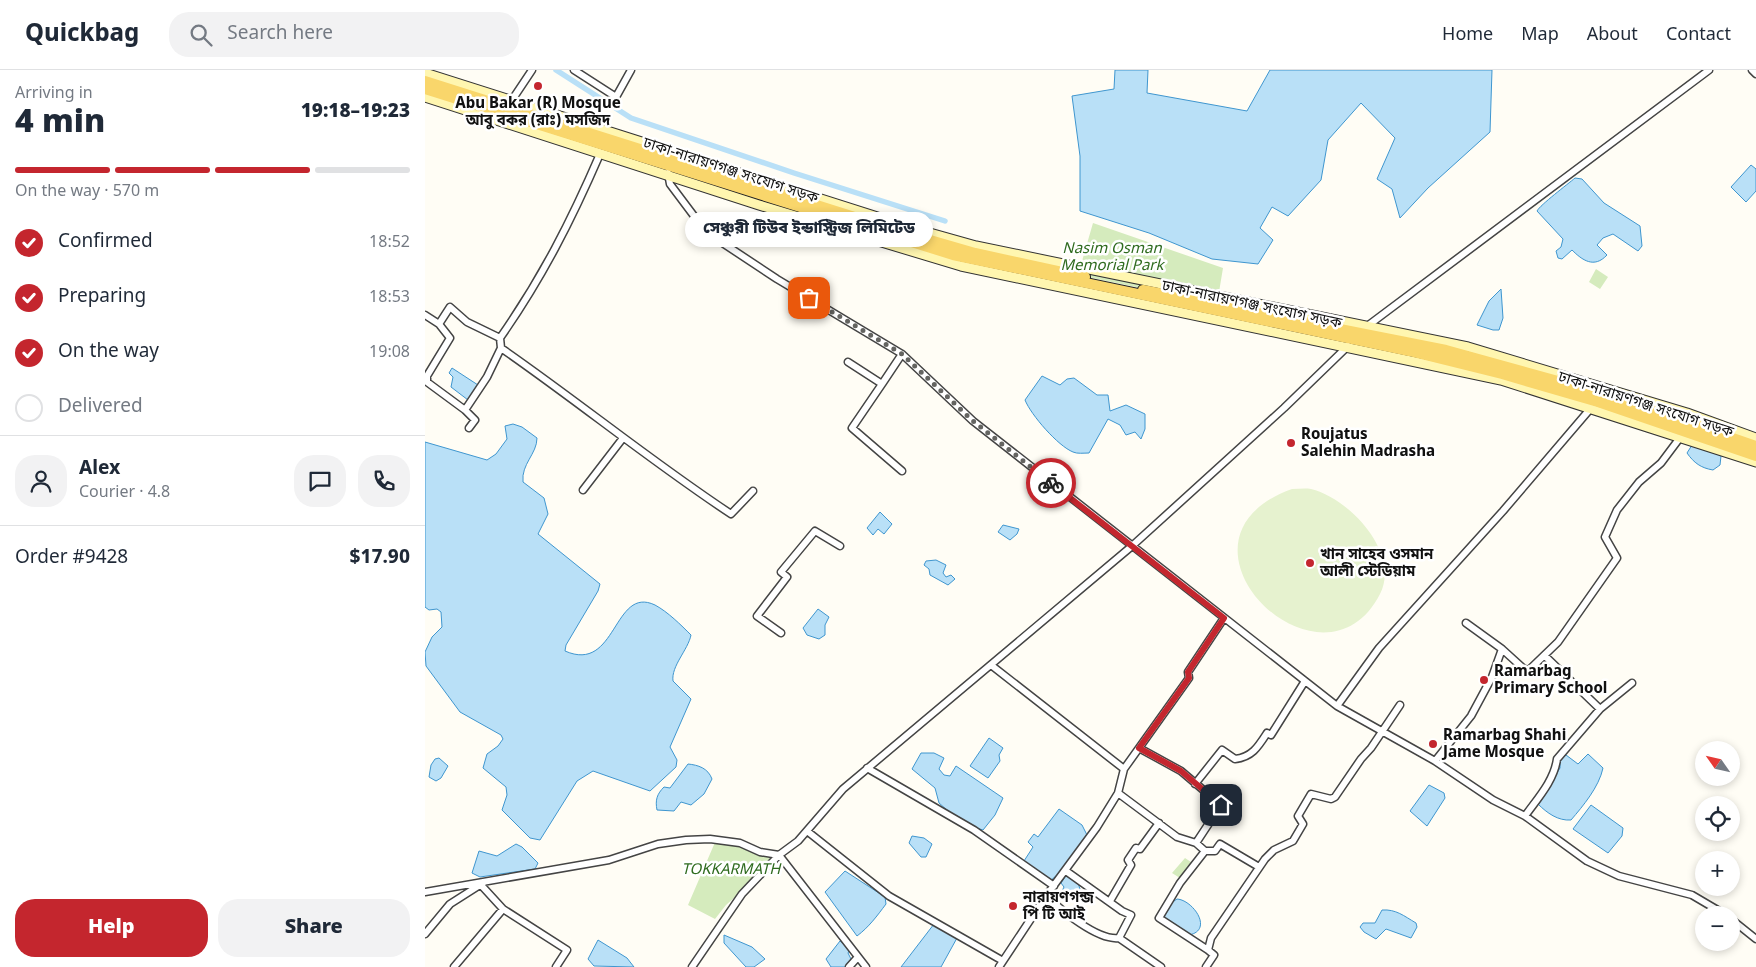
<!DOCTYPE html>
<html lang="en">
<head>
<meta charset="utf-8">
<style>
  :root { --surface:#fff; --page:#f2f2f3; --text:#1f2937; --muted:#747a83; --line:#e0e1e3; --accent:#c4262e }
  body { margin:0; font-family:Georgia,"Noto Sans Bengali",serif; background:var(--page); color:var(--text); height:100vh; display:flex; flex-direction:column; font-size:19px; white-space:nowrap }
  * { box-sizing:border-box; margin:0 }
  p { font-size:16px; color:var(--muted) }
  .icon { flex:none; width:28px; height:28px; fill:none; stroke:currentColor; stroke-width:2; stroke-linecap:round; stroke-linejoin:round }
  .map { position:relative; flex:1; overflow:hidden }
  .sheet { display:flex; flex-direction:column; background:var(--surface); width:425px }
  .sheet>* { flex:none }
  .needle { width:32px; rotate:304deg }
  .tools { position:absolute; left:1270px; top:671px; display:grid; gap:10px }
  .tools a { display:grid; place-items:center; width:45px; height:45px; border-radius:50%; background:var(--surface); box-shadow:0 2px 8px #0003; font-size:25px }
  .pin { position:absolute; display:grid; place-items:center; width:42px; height:42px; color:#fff; margin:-21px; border-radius:10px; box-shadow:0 2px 8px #0006 }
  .courier { position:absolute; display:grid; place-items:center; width:50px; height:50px; margin:-25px; border:4px solid #c4262e; border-radius:50%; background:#fff; color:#222; box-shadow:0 1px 6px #0007 }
  .bubble { position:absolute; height:35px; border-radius:18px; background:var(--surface); box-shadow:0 2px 8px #0003; font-size:16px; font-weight:800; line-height:35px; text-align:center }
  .summary em { font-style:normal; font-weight:800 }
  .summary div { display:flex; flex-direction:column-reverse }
  .summary { display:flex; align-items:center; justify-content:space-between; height:85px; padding:0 15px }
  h1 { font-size:32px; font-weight:800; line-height:38px }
  .bar { display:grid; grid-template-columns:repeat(4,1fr); gap:8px 5px; align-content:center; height:60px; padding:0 15px }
  .bar i { height:6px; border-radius:4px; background:var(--line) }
  .bar .current { background:var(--accent) }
  .bar p { grid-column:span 4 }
  .line { display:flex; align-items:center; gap:12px; padding:0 15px; border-top:1px solid var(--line) }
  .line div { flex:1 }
  .round { display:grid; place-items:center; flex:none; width:52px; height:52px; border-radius:20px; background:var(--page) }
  ol { padding:0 15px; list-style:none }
  li { display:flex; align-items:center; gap:15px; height:55px }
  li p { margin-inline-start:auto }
  li .icon { padding:5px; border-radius:50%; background:var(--accent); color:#fff; stroke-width:4 }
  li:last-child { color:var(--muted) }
  li i { width:28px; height:28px; border:2px solid var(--line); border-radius:50% }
  .action { display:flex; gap:10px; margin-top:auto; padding:10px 15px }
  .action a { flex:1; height:58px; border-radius:20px; background:var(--accent); color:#fff; font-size:20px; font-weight:800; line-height:58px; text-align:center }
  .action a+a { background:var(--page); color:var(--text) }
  header { display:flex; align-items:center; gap:30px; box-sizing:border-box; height:70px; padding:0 25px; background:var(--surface); border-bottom:1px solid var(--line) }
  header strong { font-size:24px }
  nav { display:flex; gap:28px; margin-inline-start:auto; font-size:18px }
  .search { width:350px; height:45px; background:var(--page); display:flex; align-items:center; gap:12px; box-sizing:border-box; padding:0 18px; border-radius:20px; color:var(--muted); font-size:19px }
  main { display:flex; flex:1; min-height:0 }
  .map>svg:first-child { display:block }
  .green { fill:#d5ebbd }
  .pitch { fill:#e6f2cf }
  .water { fill:#b9e0f7; stroke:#3f96cf }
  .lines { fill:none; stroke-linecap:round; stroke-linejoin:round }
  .canal { stroke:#b9e0f7; stroke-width:5.5 }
  .street-casing { stroke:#444; stroke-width:9 }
  .secondary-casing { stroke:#333; stroke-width:11 }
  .primary-casing { stroke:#222; stroke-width:12 }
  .street { stroke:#fff; stroke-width:6 }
  .secondary { stroke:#fff6b0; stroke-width:9 }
  .primary { stroke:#f9d66b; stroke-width:10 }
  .done { stroke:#646461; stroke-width:5; stroke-dasharray:0 9 }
  .route { stroke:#c4262e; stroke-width:6 }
  .poi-dot { fill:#c4262e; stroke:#fff; stroke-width:2 }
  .labels { text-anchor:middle; stroke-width:5; stroke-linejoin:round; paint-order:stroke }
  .poi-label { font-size:15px; font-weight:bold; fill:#111; stroke:#fff; text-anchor:start }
  .street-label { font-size:15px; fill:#111; stroke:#fff }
  .park-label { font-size:15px; font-style:italic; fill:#2f6b1f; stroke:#fff }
</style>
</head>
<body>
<header>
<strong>Quickbag</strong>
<div class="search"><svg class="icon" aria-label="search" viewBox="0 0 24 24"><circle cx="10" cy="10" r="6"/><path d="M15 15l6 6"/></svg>Search here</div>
<nav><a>Home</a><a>Map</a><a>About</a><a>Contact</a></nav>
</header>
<main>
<section class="sheet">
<div class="summary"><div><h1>4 min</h1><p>Arriving in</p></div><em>19:18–19:23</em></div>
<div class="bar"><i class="current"></i><i class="current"></i><i class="current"></i><i></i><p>On the way · 570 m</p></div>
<ol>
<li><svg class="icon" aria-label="check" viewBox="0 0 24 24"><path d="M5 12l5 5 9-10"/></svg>Confirmed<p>18:52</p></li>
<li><svg class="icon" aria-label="check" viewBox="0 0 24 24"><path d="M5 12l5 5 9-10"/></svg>Preparing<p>18:53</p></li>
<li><svg class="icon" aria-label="check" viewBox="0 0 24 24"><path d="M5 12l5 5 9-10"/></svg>On the way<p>19:08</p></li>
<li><i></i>Delivered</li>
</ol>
<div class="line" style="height:90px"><a class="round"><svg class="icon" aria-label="person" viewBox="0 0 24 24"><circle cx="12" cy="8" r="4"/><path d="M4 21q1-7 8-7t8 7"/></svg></a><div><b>Alex</b><p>Courier · 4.8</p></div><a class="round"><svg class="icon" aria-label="chat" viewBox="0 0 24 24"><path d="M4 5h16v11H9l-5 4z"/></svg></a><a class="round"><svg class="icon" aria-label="phone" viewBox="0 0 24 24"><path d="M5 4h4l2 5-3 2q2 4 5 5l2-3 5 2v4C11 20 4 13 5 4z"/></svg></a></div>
<div class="line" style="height:65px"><div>Order #9428</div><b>$17.90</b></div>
<div class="action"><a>Help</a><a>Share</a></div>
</section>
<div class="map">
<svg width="1331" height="897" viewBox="0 0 1331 897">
  <rect width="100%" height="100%" fill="#fffdf5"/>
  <!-- green -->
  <path class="green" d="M668,153l130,45 -6,36 -139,-29z
    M1171,199l12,8 -8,12 -11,-7z
    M291,770l59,14 -17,23 -32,28 -11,14 -27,-14z
    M760,788l9,6 -11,16 -11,-7z"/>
  <!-- pitch -->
  <path class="pitch" d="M867,419c6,0 13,-1 19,0 38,9 90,64 69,105 -58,113 -229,-54 -88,-105z"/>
  <!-- water -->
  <path class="water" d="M690,0h33l-1,23 100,18 23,-41h222l-2,62 -62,56 -28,30 -8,-29 -15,-10 18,-41 -34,-35 -33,37 -7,40 -33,36 -16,-9 -12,21 13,12 -15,24 -46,-5 -63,-26 -69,-22v-55l-8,-60 42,-7z
    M1326,95l5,4v22l-10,11 -15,-15z
    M1150,108l7,1 22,24 36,23 2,20 -4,5 -25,-17 -10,4 -6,7 10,10c-13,14 -25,5 -35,-5l-10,9 -4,-1 -2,-7 5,-4 2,-8 -26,-28c3,-6 31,-27 38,-33z
    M1076,219l2,29 -4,12h-6l-16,-5 12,-24z
    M27,298l26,17 -10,15 -17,-13 2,-10 -4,-4z
    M617,306l18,9 7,-6 7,-1 23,17h11l2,16 16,-6 19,9v15l-4,10 -6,-7 -9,3 -6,-10 -12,-6 -19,34c-5,0 -12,1 -16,-1 -15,-6 -42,-37 -48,-52z
    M88,354l9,3 15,11c0,16 -16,26 -14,44l21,16 4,16 -10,20 62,50 -2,7 -32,54 -1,6c52,23 48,-66 90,-46 13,7 26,20 36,30 -3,15 -20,31 -18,46l18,18 -21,48 7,13 -1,7 -26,24 -57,-20 -16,10 -37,59 -10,-2 -28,-28 5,-15 -1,-8 -23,-19 4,-14 11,-8 5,-7 -2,-4 -41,-23 -34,-46 -1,-14 7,-15 10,-10 -1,-15 -4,-3 -8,1 -4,-3v-165l62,18 9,-6 11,-15 -2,-13z
    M1267,375l27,6 2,5 -1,9 -7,5c-12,-2 -19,-7 -26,-17z
    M455,442l12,12 -8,10 -6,-5 -5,6 -6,-7z
    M578,455l16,4 -2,5 -7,6 -12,-8z
    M501,491l10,-1 10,5 -3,8 3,4 5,-2 4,4 -7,6 -18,-10 -1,-6 -5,-4z
    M393,539l11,8 -4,8v10l-6,4 -12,-4 -4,-7z
    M564,668l14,10 -4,7 1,6 -12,17 -18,-12z
    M496,683h13l10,5 -5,11 5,6 6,1 6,-10 47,32 -8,17 -12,15 -13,-4 -15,-9 -16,-14 -4,-15 -23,-19z
    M1163,684l15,14c-4,19 -20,38 -32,52 -13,1 -24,-7 -33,-16l22,-36v-9l6,-4 12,9z
    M14,688l9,8 -7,12 -5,3 -7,-4 2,-12 4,-6z
    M263,694c10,1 20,4 24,15l-8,15 -13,11 -10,-3 -7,9 -17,-1c-2,-10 0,-16 7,-23l6,1z
    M1004,715l15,8 1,5 -18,28 -17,-15z
    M1166,735l32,23 -1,8 -14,17 -35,-24z
    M634,739l23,16 5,10 -24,35 -13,11 -26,-20 9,-14 -5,-5 6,-8 4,3z
    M487,766l12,2 8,6 -6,13h-5l-12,-14z
    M91,774l6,3 16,16 -3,6 -55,8 -8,-4 7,-22 18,5z
    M420,801l40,26 1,7c-9,12 -17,23 -29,32l-32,-44z
    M642,804l11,9 2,6 -7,7 -11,-5 2,-4 -3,-4z
    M752,829c16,1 37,31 12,36l-24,-16 -1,-4 7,-12z
    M957,840c14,-1 22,6 34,13l1,4 -6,11 -25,-9 -10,10 -12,-7 -4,-5 3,-4h12z
    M509,854l23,14 -16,29h-40z
    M299,865l28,12 13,12 -11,8h-8l-22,-24z
    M173,870l29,18 7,9 -40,-1 -6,-7z
    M415,871l10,8 -2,4 3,6 -5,8h-15l-5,-8z"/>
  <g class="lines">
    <!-- canal -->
    <path class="canal" d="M131,0l75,48 163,55 151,48"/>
    <!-- street casing -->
    <g class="street-casing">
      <path id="street" d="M149,0l42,27 15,-27
        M1327,0l4,4
        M87,30l20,-30
        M175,84c-29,67 -58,124 -100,184l1,10c78,54 151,114 230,166l22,-23
        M243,103l2,11 36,48 71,47 125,75 -20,30
        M0,245l14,9
        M941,257l343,-257
        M75,268l-33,-16 -17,-15 -11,17 11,14 -23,38v6l38,28 22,-33 14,-29
        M477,284l71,67 364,285 42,-58 124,-137 88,-103
        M423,292l34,22 -30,44 50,43
        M40,340l10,10 -6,8
        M158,420l40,-52
        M1041,553l36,26
        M356,563l-24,-17 30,-39 -6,-5 34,-41 25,15
        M1120,586l55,53
        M566,595l133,104
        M912,636l98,55 58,39 32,16 62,45 32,15 73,19 34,20
        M714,678l42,23 40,34 -25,38
        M1010,691l36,-45 21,-39 10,-28 22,20 5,1 29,-28 59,-84 -12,-21 12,-27 22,-28 22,-19 21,-28
        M442,698l107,62 80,56
        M770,714l27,-34 13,9c17,-2 23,-12 32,-26l4,2 34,-54
        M693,723l59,44 19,6 9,8
        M1100,746c12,-17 29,-35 32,-57l43,-50 32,-26
        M382,761l82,65 114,65
        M641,801l56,40 9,4 -12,23
        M56,815l22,24 64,41 -11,17
        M0,822l184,-32 49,-16 28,-4 24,-1 30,4 20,9 19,3 19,-14 45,-52 289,-243 152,-138 64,-62
        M621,826c15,14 52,45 73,42l42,29
        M685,831l21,-36 -3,-5 8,-12 4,1 19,-26
        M1306,849l25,20
        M0,864l25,-30 33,-21
        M783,880l-49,-32 21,-35 25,-32h10l5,-7 39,23
        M29,897l49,-58
        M267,897l50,-73 37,-39 87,112
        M424,897l9,-10
        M574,897l47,-71 51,-69 21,-34 6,-24 65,-91 -1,-6 36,-54
        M781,897l8,-12 -6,-5 3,-12 54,-79 9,-9 19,-9 10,-17 -5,-8 13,-22 20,5 4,-2 26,-38 10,-11 29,-43"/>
    </g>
    <!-- secondary casing -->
    <g class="secondary-casing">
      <path id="secondary" d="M0,3l487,155 64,18 492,101 219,66 69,25
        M0,27l334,108 202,61 540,114 255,82"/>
    </g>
    <!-- primary casing -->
    <g class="primary-casing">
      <path id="primary" d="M0,11l474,150 76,22 110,24
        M0,19l528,166 456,96 93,23 96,28 158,54
        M718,220l303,60 159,44 151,52"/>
    </g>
    <!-- street -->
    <use href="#street" class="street"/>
    <!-- secondary -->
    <use href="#secondary" class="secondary"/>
    <!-- primary -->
    <use href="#primary" class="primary"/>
  </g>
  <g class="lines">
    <!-- done -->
    <path class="done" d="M384,228l93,56 71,67 78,62"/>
    <!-- route -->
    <path class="route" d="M626,413l173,135 -36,54 1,6 -50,70 42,23 40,34"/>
  </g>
  <!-- markers -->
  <g class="poi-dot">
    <circle cx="113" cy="16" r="5"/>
    <circle cx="866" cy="373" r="5"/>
    <circle cx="885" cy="493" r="5"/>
    <circle cx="1059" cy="610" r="5"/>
    <circle cx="1008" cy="674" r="5"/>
    <circle cx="588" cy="836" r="5"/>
  </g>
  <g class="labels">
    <!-- poi labels -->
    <g class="poi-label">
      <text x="113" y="38" text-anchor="middle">Abu Bakar (R) Mosque<tspan x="113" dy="17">আবু বকর (রাঃ) মসজিদ</tspan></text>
      <text x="876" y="369">Roujatus<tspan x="876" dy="17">Salehin Madrasha</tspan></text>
      <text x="895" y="489">খান সাহেব ওসমান<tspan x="895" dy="17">আলী স্টেডিয়াম</tspan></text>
      <text x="1069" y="606">Ramarbag<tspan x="1069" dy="17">Primary School</tspan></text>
      <text x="1018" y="670">Ramarbag Shahi<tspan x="1018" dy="17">Jame Mosque</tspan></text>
      <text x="598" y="832">নারায়ণগন্জ<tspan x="598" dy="17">পি টি আই</tspan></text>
    </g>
    <!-- street labels -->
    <g class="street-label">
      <text transform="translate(306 100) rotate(18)" y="5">ঢাকা-নারায়ণগঞ্জ সংযোগ সড়ক</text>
      <text transform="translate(827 234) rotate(12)" y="5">ঢাকা-নারায়ণগঞ্জ সংযোগ সড়ক</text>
      <text transform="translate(1221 334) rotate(18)" y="5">ঢাকা-নারায়ণগঞ্জ সংযোগ সড়ক</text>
    </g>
    <!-- park labels -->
    <g class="park-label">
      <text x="687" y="183">Nasim Osman<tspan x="687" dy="17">Memorial Park</tspan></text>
      <text x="306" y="804">TOKKARMATH</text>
    </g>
  </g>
</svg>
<div class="tools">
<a><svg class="needle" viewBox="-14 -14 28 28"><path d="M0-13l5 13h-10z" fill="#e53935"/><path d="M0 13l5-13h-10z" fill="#747a83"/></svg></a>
<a><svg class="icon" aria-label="locate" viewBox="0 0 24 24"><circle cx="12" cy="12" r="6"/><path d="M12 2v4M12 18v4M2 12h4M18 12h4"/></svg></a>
<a>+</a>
<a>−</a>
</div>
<div class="pin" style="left:384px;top:228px;background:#ea580c"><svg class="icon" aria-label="bag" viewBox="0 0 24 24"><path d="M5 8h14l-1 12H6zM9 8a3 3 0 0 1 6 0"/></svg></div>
<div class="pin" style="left:796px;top:735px;background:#1f2937"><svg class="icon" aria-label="home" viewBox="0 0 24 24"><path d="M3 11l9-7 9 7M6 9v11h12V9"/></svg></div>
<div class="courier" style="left:626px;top:413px"><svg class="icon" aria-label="bike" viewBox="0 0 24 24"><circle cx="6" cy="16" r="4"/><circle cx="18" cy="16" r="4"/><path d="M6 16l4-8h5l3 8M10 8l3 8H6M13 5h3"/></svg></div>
<div class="bubble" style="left:260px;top:142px;width:248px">সেঞ্চুরী টিউব ইন্ডাস্ট্রিজ লিমিটেড</div>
</div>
</main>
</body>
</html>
